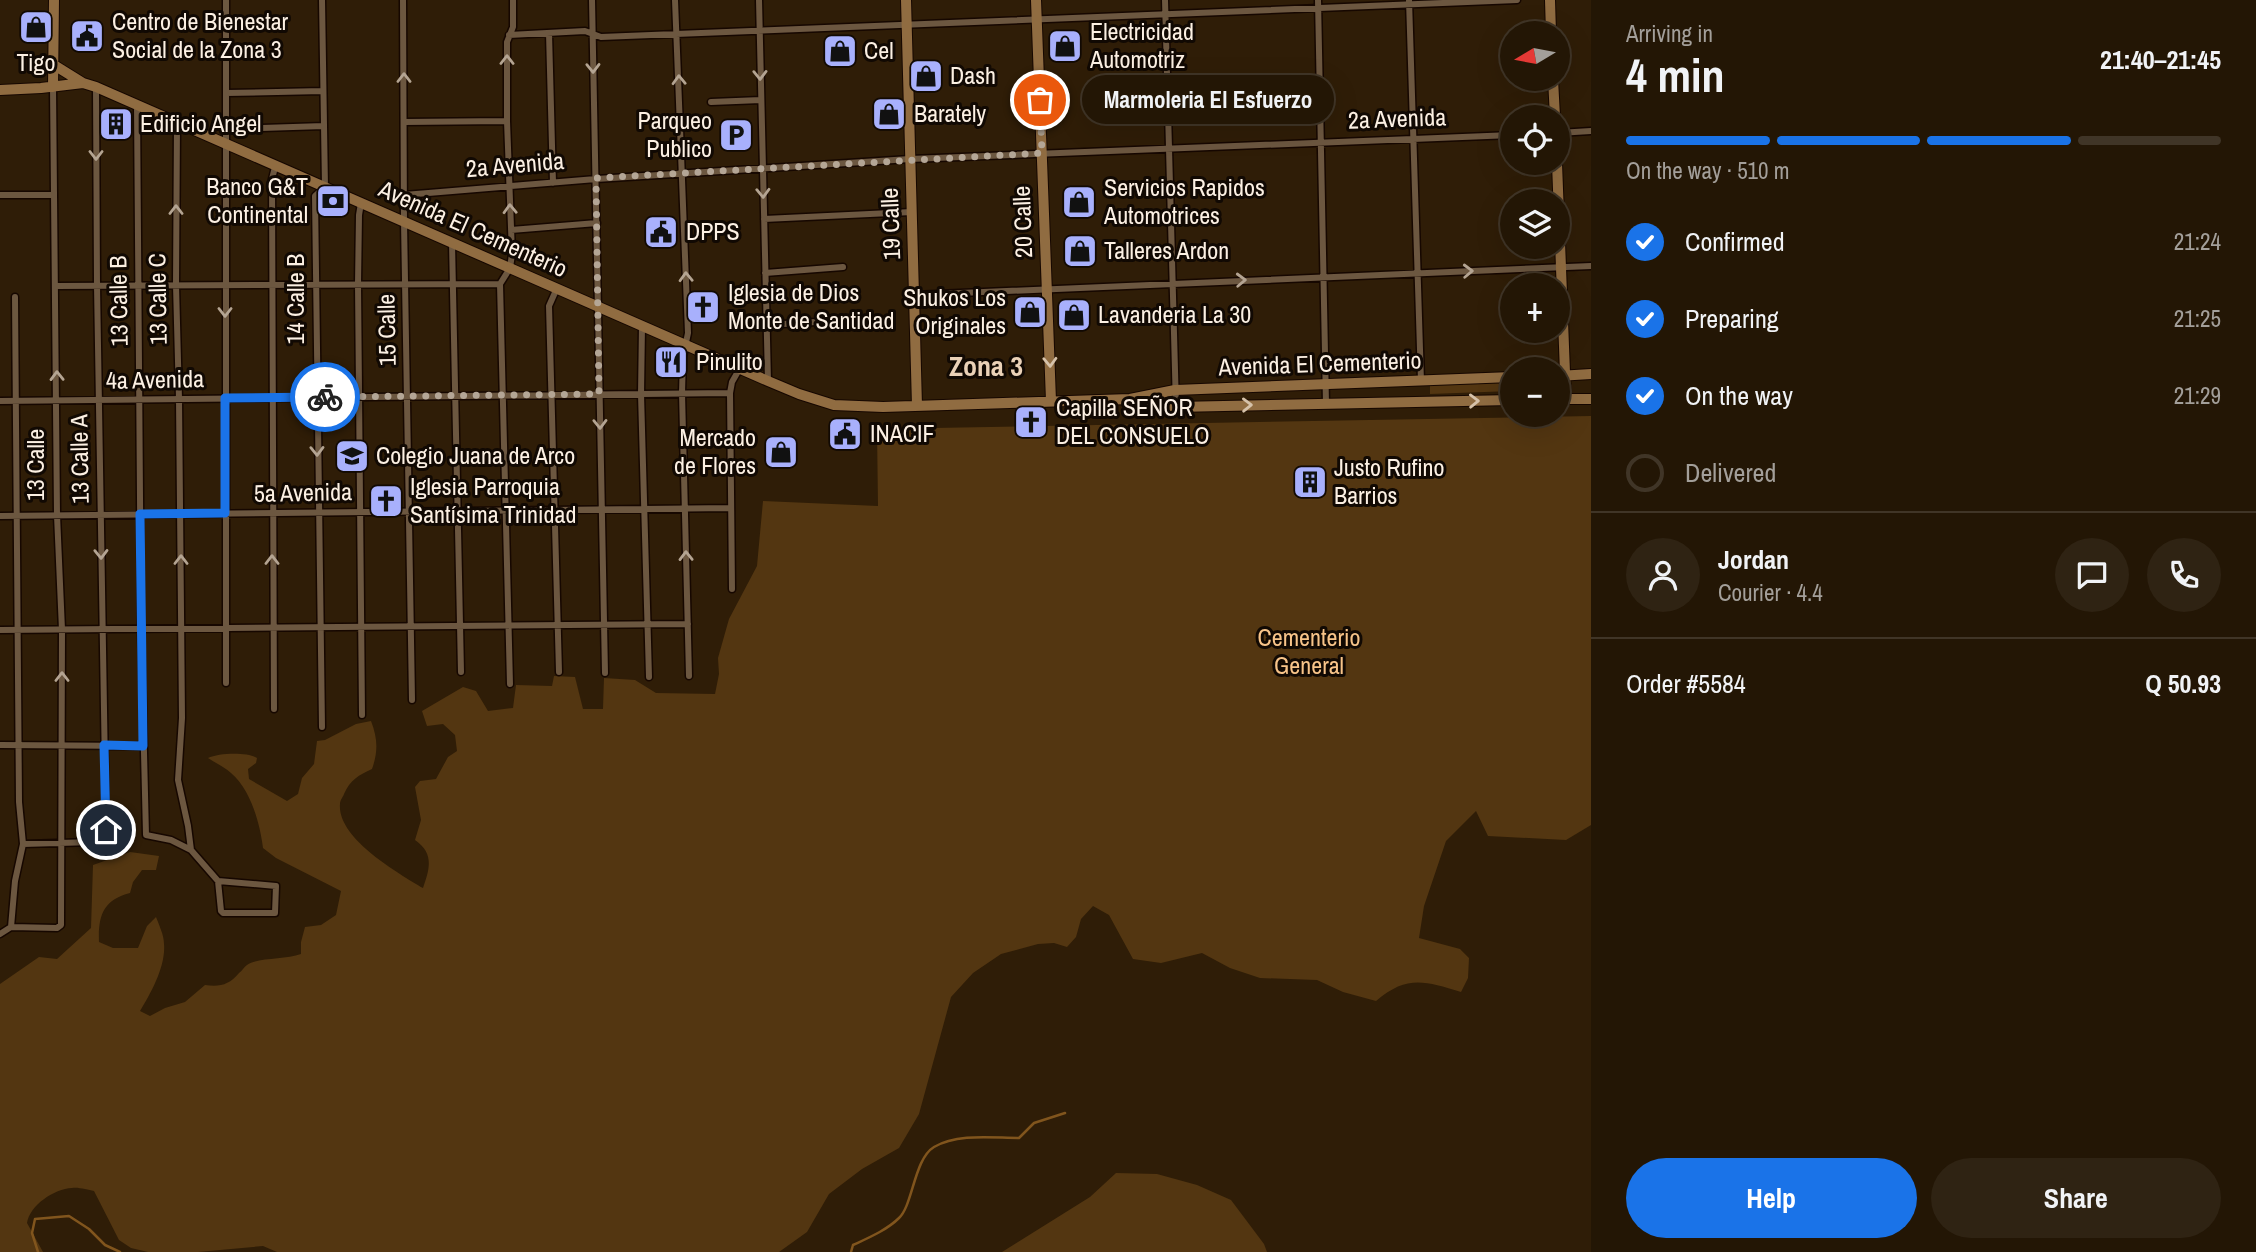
<!DOCTYPE html>
<html lang="en">
<head>
<meta charset="utf-8">
<style>
  :root { --surface:#231605; --page:#2f2313; --text:#f1f3f6; --muted:#a39f9a; --line:#403527; --accent:#1a73e8 }
  body { margin:0; font-family:"Archivo Narrow",sans-serif; background:var(--page); color:var(--text); height:100vh; display:flex; flex-direction:column; font-size:26px; white-space:nowrap }
  * { box-sizing:border-box; margin:0 }
  p { font-size:23px; color:var(--muted) }
  .icon { flex:none; width:38px; height:38px; fill:none; stroke:currentColor; stroke-width:2; stroke-linecap:round; stroke-linejoin:round }
  .map { position:relative; flex:1; overflow:hidden }
  .drawer { display:flex; flex-direction:column; background:var(--surface); width:665px }
  .drawer>* { flex:none }
  .needle { width:46px; rotate:260deg }
  .fabs { position:absolute; left:1500px; top:21px; display:grid; gap:14px }
  .fabs a { display:grid; place-items:center; width:70px; height:70px; border-radius:50%; background:var(--surface); box-shadow:0 7px 28px #0002,0 0 0 2px var(--line); font-size:35px }
  .pin { position:absolute; display:grid; place-items:center; width:60px; height:60px; color:#fff; margin:-30px; border:4px solid #fff; border-radius:50%; box-shadow:0 2px 7px #0007 }
  .courier { position:absolute; display:grid; place-items:center; width:70px; height:70px; margin:-35px; border:5px solid #1a73e8; border-radius:50%; background:#fff; color:#222; box-shadow:0 2px 9px #0007 }
  .bubble { position:absolute; height:49px; border-radius:24px; background:var(--surface); box-shadow:0 7px 28px #0002,0 0 0 2px var(--line); font-size:23px; font-weight:800; line-height:49px; text-align:center }
  .summary em { font-style:normal; font-weight:800 }
  .summary div { display:flex; flex-direction:column-reverse }
  .summary { display:flex; align-items:center; justify-content:space-between; height:119px; padding:0 35px }
  h1 { font-size:46px; font-weight:800; line-height:52px }
  .bar { display:grid; grid-template-columns:repeat(4,1fr); gap:10px 7px; align-content:center; height:84px; padding:0 35px }
  .bar i { height:9px; border-radius:5px; background:var(--line) }
  .bar .active { background:var(--accent) }
  .bar p { grid-column:span 4 }
  .line { display:flex; align-items:center; gap:18px; padding:0 35px; border-top:2px solid var(--line) }
  .line div { flex:1 }
  .round { display:grid; place-items:center; flex:none; width:74px; height:74px; border-radius:37px; background:var(--page) }
  ol { padding:0 35px; list-style:none }
  li { display:flex; align-items:center; gap:21px; height:77px }
  li p { margin-inline-start:auto }
  li .icon { padding:7px; border-radius:50%; background:var(--accent); color:#fff; stroke-width:4 }
  li:last-child { color:var(--muted) }
  li i { width:38px; height:38px; border:4px solid var(--line); border-radius:50% }
  .cta { display:flex; gap:14px; margin-top:auto; padding:14px 35px }
  .cta a { flex:1; height:80px; border-radius:42px; background:var(--accent); color:#fff; font-size:28px; font-weight:800; line-height:80px; text-align:center }
  .cta a+a { background:var(--page); color:var(--text) }
  main { display:flex; flex:1; min-height:0 }
  .map>svg:first-child { display:block }
  .green { fill:#533611 }
  .lines { fill:none; stroke-linecap:round; stroke-linejoin:round }
  .stream { stroke:#81551d; stroke-width:2.5 }
  .minor-casing { stroke:#160700; stroke-width:9 }
  .secondary-casing { stroke:#160700; stroke-width:12 }
  .minor { stroke:#6c5740; stroke-width:6 }
  .secondary { stroke:#906c41; stroke-width:10 }
  .oneway { stroke:#b4a492 }
  .oneway2 { stroke:#d6c2aa }
  .done { stroke:#b4a696; stroke-width:7; stroke-dasharray:0 12.6 }
  .route { stroke:#1a73e8; stroke-width:9 }
  .labels { text-anchor:middle; stroke-width:6; stroke-linejoin:round; paint-order:stroke }
  .poi-label { font-size:24px; fill:#fcf0e3; stroke:#110903; text-anchor:start }
  .street-label { font-size:24px; fill:#fcf0e3; stroke:#110903 }
  .park-label { font-size:24px; fill:#f8c489; stroke:#110903 }
  .quarter-label { font-size:28px; font-weight:bold; fill:#ead1b7; stroke:#110903 }
</style>
</head>
<body>
<main>
<div class="map">
<svg width="1591" height="1252" viewBox="0 0 1591 1252">
  <rect width="100%" height="100%" fill="#2f1d07"/>
  <!-- green -->
  <path class="green" d="M1512,381v10l-82,3v-10z
    M1591,416v409l-25,15 -78,-4 -12,-25 -30,30 -22,65 -5,32 41,11 9,9 -1,20 -7,14c-37,-11 -54,-17 -85,9l-33,-9 -26,-12 -57,-2 -30,-10 -28,-15 -41,10 -28,-4 -24,-44 -16,-9 -12,13 -5,18 -9,10 -13,-4 -16,1 -37,10 -28,19 -22,24 -32,117 -20,34 -37,21 -33,25 -22,38 -28,20h-502l-14,-6 -65,6h-50l-17,-4 -12,-8 -25,-49c-6,-1 -15,-4 -22,-3 -18,1 -42,17 -45,35l16,29h-43v-268l39,-27 18,2 34,-31 2,-63 37,-13 29,4 -3,14h-14l-9,12 -3,11c-27,7 -32,23 -31,49l14,6h25l9,-22 9,-9c3,8 8,18 8,27 2,22 -13,49 -24,67l10,5 15,-8 20,-6 20,-17c15,2 24,0 34,-12 3,-2 5,-6 8,-8 12,-8 38,-5 54,-11v-12l4,-15 16,-2 15,-10 5,-24 -65,-33 -13,-10c-3,-24 -12,-58 -32,-75 -6,-6 -16,-10 -23,-15 11,-5 39,-6 49,0l-1,5 -8,6 1,10 38,22 11,-7 4,-16 12,-14 3,-23 8,-1 31,-16 15,-3c7,18 7,31 1,48 -13,6 -22,11 -28,25 -1,3 -4,6 -4,10 -3,34 58,69 83,84 7,-20 11,-35 -8,-48l6,-20 -6,-33 5,-6 16,-2 12,-22 9,-6 -2,-16 -12,-11 -16,2 -5,-15 41,-24 13,4 12,20 25,-3 3,-23 36,1 2,-10 21,1 8,32h20l1,-31 31,2 21,13 59,1 4,-20 -1,-16 11,-39 28,-53 6,-65 115,5 -1,-77z
    M1116,1173l41,1 40,11 34,15 33,44 3,8h-265l88,-55z"/>
  <g class="lines">
    <!-- stream -->
    <path class="stream" d="M38,1252l-6,-19 3,-14 34,-3 20,13 16,16 15,7
      M851,1252l2,-7c15,-7 34,-15 46,-27 14,-13 15,-59 35,-71 24,-14 59,-9 85,-9l15,-15 31,-10"/>
    <!-- minor casing -->
    <g class="minor-casing">
      <path id="minor" d="M226,0v683
        M403,0l1,221 8,479
        M592,0l13,673
        M675,0l13,333 -5,24 -1,36 7,283
        M759,0l9,381
        M1165,0l11,407
        M1318,0l8,404
        M1409,0l12,381
        M549,33l4,150
        M509,35l76,-4 16,6 916,-37
        M226,93l97,-2
        M711,102l50,-2
        M137,105l4,523 5,207 25,5 20,10 27,31 58,5 -1,27h-52l-2,-2 -3,-30
        M404,122l103,-1
        M177,124l-1,161 3,114 3,319 -4,62 10,46 3,24
        M227,129l97,-3
        M1558,133l33,-2
        M0,195h54
        M404,195l192,-16 314,-20 602,-24
        M361,203l-2,12 -1,69 4,431
        M764,219l148,-7
        M511,230l86,-7
        M452,243l9,429
        M765,273l78,-6
        M56,286l444,-2
        M557,288l-8,18 10,366
        M914,295l677,-29
        M767,325l65,-4
        M642,326l-1,68 8,283
        M0,401l730,-8
        M0,516l731,-8
        M732,589l-2,-196 2,-11 8,-14
        M0,630l688,-6
        M510,684l-10,-400 10,-16 2,-14 -5,-133v-79l6,-15v-27
        M274,709l-2,-530 3,-12
        M322,727l-7,-531 10,-9 -3,-187
        M0,745l143,1
        M23,844l71,-2 10,-6 2,-6 -9,-545 -1,-198
        M11,927l4,-46 8,-37 -4,-42 -4,-505
        M0,934l11,-7 46,1 4,-3 1,-295 -5,-115 -4,-428"/>
    </g>
    <!-- secondary casing -->
    <g class="secondary-casing">
      <path id="secondary" d="M906,0l11,406
        M1036,0l15,401
        M1550,0l1,33
        M54,65l29,18
        M1553,79l2,38
        M53,87l1,-87
        M0,90l41,-2 42,-5 13,4 672,294 31,13 35,11 49,2 247,-8 45,-9 337,-13
        M1557,163l9,236
        M1558,376l33,-2
        M1558,399h33
        M1138,400l38,7 336,-7"/>
    </g>
    <!-- minor -->
    <use href="#minor" class="minor"/>
    <!-- secondary -->
    <use href="#secondary" class="secondary"/>
  </g>
  <!-- one-way arrows -->
  <defs><path id="oneway-chevron" d="M-2-3.5L2.5 0L-2 3.5" fill="none" stroke-width="1.6" stroke-linecap="round" stroke-linejoin="round" transform="scale(1.75)"/></defs>
  <g class="oneway">
    <use href="#oneway-chevron" transform="translate(507 60) rotate(-90)"/>
    <use href="#oneway-chevron" transform="translate(593 68) rotate(89)"/>
    <use href="#oneway-chevron" transform="translate(760 75) rotate(89)"/>
    <use href="#oneway-chevron" transform="translate(404 78) rotate(-90)"/>
    <use href="#oneway-chevron" transform="translate(679 80) rotate(-92)"/>
    <use href="#oneway-chevron" transform="translate(96 155) rotate(90)"/>
    <use href="#oneway-chevron" transform="translate(763 193) rotate(88)"/>
    <use href="#oneway-chevron" transform="translate(510 209) rotate(-92)"/>
    <use href="#oneway-chevron" transform="translate(176 210) rotate(-90)"/>
    <use href="#oneway-chevron" transform="translate(1468 271) rotate(-2)"/>
    <use href="#oneway-chevron" transform="translate(686 277) rotate(-92)"/>
    <use href="#oneway-chevron" transform="translate(1241 280) rotate(-2)"/>
    <use href="#oneway-chevron" transform="translate(225 312) rotate(90)"/>
    <use href="#oneway-chevron" transform="translate(57 376) rotate(-91)"/>
    <use href="#oneway-chevron" transform="translate(600 424) rotate(89)"/>
    <use href="#oneway-chevron" transform="translate(317 451) rotate(89)"/>
    <use href="#oneway-chevron" transform="translate(101 554) rotate(89)"/>
    <use href="#oneway-chevron" transform="translate(686 556) rotate(-91)"/>
    <use href="#oneway-chevron" transform="translate(181 560) rotate(-90)"/>
    <use href="#oneway-chevron" transform="translate(272 560) rotate(-90)"/>
    <use href="#oneway-chevron" transform="translate(62 677) rotate(-90)"/>
  </g>
  <g class="oneway2">
    <use href="#oneway-chevron" transform="translate(1050 362) rotate(88)"/>
    <use href="#oneway-chevron" transform="translate(1474 401) rotate(-1)"/>
    <use href="#oneway-chevron" transform="translate(1247 405) rotate(-1)"/>
  </g>
  <g class="lines">
    <!-- done -->
    <path class="done" d="M325,397l274,-3 -3,-216 446,-25 -2,-53"/>
    <!-- route -->
    <path class="route" d="M106,830l-2,-85 39,1 -3,-232 85,-1v-115l100,-1"/>
  </g>
  <!-- icons -->
  <defs>
    <g id="shop-square" transform="scale(1.75)"><rect x="-9" y="-9" width="18" height="18" rx="4" fill="#a8b0fc" stroke="#110903"/><path d="M-5-2.5h2.3a2.7 3.5 0 0 1 5.4 0H5L5.5 6h-11ZM-1.5-2.5h3a1.5 2.3 0 0 0-3 0Z" fill="#111"/></g>
    <g id="civic-square" transform="scale(1.75)"><rect x="-9" y="-9" width="18" height="18" rx="4" fill="#a8b0fc" stroke="#110903"/><path d="M-.6-6.5H3V-4.5H.6V-3L4-1V1h2V6H-6V1h2V-1L-.6-3ZM-1.2 2.5V6h2.4V2.5Z" fill="#111"/></g>
    <g id="building-square" transform="scale(1.75)"><rect x="-9" y="-9" width="18" height="18" rx="4" fill="#a8b0fc" stroke="#110903"/><path d="M-4-6H4V6H1V3H-1V6H-4ZM-2.5-4.3h1.7v1.8h-1.7ZM.8-4.3h1.7v1.8H.8ZM-2.5-1h1.7V.8h-1.7ZM.8-1h1.7V.8H.8Z" fill="#111"/></g>
    <g id="parking-square" transform="scale(1.75)"><rect x="-9" y="-9" width="18" height="18" rx="4" fill="#a8b0fc" stroke="#110903"/><path d="M-3.5-5.5H1a3.5 3.5 0 0 1 0 7H-1V5.5H-3.5ZM-1-3.4V-.6H.8a1.4 1.4 0 0 0 0-2.8Z" fill="#111"/></g>
    <g id="bank-square" transform="scale(1.75)"><rect x="-9" y="-9" width="18" height="18" rx="4" fill="#a8b0fc" stroke="#110903"/><path d="M-6-4H6V4H-6ZM0-2.3a2.3 2.3 0 1 0 0 4.6a2.3 2.3 0 1 0 0-4.6Z" fill="#111"/></g>
    <g id="church-square" transform="scale(1.75)"><rect x="-9" y="-9" width="18" height="18" rx="4" fill="#a8b0fc" stroke="#110903"/><path d="M-1.2-6h2.4v3.5h3.3v2.4h-3.3V6h-2.4V-.1h-3.3v-2.4h3.3Z" fill="#111"/></g>
    <g id="restaurant-square" transform="scale(1.75)"><rect x="-9" y="-9" width="18" height="18" rx="4" fill="#a8b0fc" stroke="#110903"/><path d="M-5-6h1v4h1v-4h1v4h1v-4h1v5L-1.5 .5V6h-2V.5L-5-1ZM5-6V6H3V1.5H1.5Q1.5-4 5-6Z" fill="#111"/></g>
    <g id="school-square" transform="scale(1.75)"><rect x="-9" y="-9" width="18" height="18" rx="4" fill="#a8b0fc" stroke="#110903"/><path d="M0-5L7-2L0 1L-7-2ZM-4 1L0 2.5L4 1V4Q0 6-4 4Z" fill="#111"/></g>
  </defs>
  <g fill-rule="evenodd">
    <use href="#shop-square" x="36" y="27"/>
    <use href="#civic-square" x="87" y="36"/>
    <use href="#shop-square" x="1065" y="46"/>
    <use href="#shop-square" x="840" y="51"/>
    <use href="#shop-square" x="926" y="76"/>
    <use href="#shop-square" x="889" y="114"/>
    <use href="#building-square" x="116" y="124"/>
    <use href="#parking-square" x="736" y="135"/>
    <use href="#bank-square" x="333" y="201"/>
    <use href="#shop-square" x="1079" y="202"/>
    <use href="#civic-square" x="661" y="232"/>
    <use href="#shop-square" x="1080" y="251"/>
    <use href="#church-square" x="703" y="307"/>
    <use href="#shop-square" x="1030" y="312"/>
    <use href="#shop-square" x="1074" y="315"/>
    <use href="#restaurant-square" x="671" y="362"/>
    <use href="#church-square" x="1031" y="422"/>
    <use href="#civic-square" x="845" y="434"/>
    <use href="#shop-square" x="781" y="452"/>
    <use href="#school-square" x="352" y="456"/>
    <use href="#building-square" x="1310" y="482"/>
    <use href="#church-square" x="386" y="501"/>
  </g>
  <g class="labels">
    <!-- poi labels -->
    <g class="poi-label">
      <text x="112" y="30">Centro de Bienestar<tspan x="112" dy="28">Social de la Zona 3</tspan></text>
      <text x="1090" y="40">Electricidad<tspan x="1090" dy="28">Automotriz</tspan></text>
      <text x="864" y="59">Cel</text>
      <text x="36" y="71" text-anchor="middle">Tigo</text>
      <text x="950" y="84">Dash</text>
      <text x="914" y="122">Barately</text>
      <text x="712" y="129" text-anchor="end">Parqueo<tspan x="712" dy="28">Publico</tspan></text>
      <text x="140" y="132">Edificio Angel</text>
      <text x="308" y="195" text-anchor="end">Banco G&amp;T<tspan x="308" dy="28">Continental</tspan></text>
      <text x="1104" y="196">Servicios Rapidos<tspan x="1104" dy="28">Automotrices</tspan></text>
      <text x="686" y="240">DPPS</text>
      <text x="1104" y="259">Talleres Ardon</text>
      <text x="728" y="301">Iglesia de Dios<tspan x="728" dy="28">Monte de Santidad</tspan></text>
      <text x="1006" y="306" text-anchor="end">Shukos Los<tspan x="1006" dy="28">Originales</tspan></text>
      <text x="1098" y="323">Lavanderia La 30</text>
      <text x="696" y="370">Pinulito</text>
      <text x="1056" y="416">Capilla SEÑOR<tspan x="1056" dy="28">DEL CONSUELO</tspan></text>
      <text x="870" y="442">INACIF</text>
      <text x="756" y="446" text-anchor="end">Mercado<tspan x="756" dy="28">de Flores</tspan></text>
      <text x="376" y="464">Colegio Juana de Arco</text>
      <text x="1334" y="476">Justo Rufino<tspan x="1334" dy="28">Barrios</tspan></text>
      <text x="410" y="495">Iglesia Parroquia<tspan x="410" dy="28">Santísima Trinidad</tspan></text>
    </g>
    <!-- street labels -->
    <g class="street-label">
      <text transform="translate(1397 119) rotate(-2)" y="8">2a Avenida</text>
      <text transform="translate(515 165) rotate(-5)" y="8">2a Avenida</text>
      <text transform="translate(1023 222) rotate(-92)" y="8">20 Calle</text>
      <text transform="translate(891 224) rotate(-92)" y="8">19 Calle</text>
      <text transform="translate(473 229) rotate(24)" y="8">Avenida El Cementerio</text>
      <text transform="translate(158 299) rotate(-91)" y="8">13 Calle C</text>
      <text transform="translate(296 299) rotate(-90)" y="8">14 Calle B</text>
      <text transform="translate(119 301) rotate(-91)" y="8">13 Calle B</text>
      <text transform="translate(387 330) rotate(-91)" y="8">15 Calle</text>
      <text transform="translate(1320 364) rotate(-2)" y="8">Avenida El Cementerio</text>
      <text transform="translate(155 380) rotate(-1)" y="8">4a Avenida</text>
      <text transform="translate(80 459) rotate(-91)" y="8">13 Calle A</text>
      <text transform="translate(36 465) rotate(-90)" y="8">13 Calle</text>
      <text transform="translate(303 493) rotate(-1)" y="8">5a Avenida</text>
    </g>
    <!-- park labels -->
    <g class="park-label">
      <text x="1309" y="646">Cementerio<tspan x="1309" dy="28">General</tspan></text>
    </g>
    <!-- quarter labels -->
    <g class="quarter-label">
      <text x="986" y="376">Zona 3</text>
    </g>
  </g>
</svg>
<div class="fabs">
<a><svg class="needle" viewBox="-14 -14 28 28"><path d="M0-13l5 13h-10z" fill="#e53935"/><path d="M0 13l5-13h-10z" fill="#a39f9a"/></svg></a>
<a><svg class="icon" aria-label="locate" viewBox="0 0 24 24"><circle cx="12" cy="12" r="6"/><path d="M12 2v4M12 18v4M2 12h4M18 12h4"/></svg></a>
<a><svg class="icon" aria-label="layers" viewBox="0 0 24 24"><path d="M12 4l9 5-9 5-9-5zM3 14l9 5 9-5"/></svg></a>
<a>+</a>
<a>−</a>
</div>
<div class="pin" style="left:1040px;top:100px;background:#ea580c"><svg class="icon" aria-label="bag" viewBox="0 0 24 24"><path d="M5 8h14l-1 12H6zM9 8a3 3 0 0 1 6 0"/></svg></div>
<div class="pin" style="left:106px;top:830px;background:#1f2937"><svg class="icon" aria-label="home" viewBox="0 0 24 24"><path d="M3 11l9-7 9 7M6 9v11h12V9"/></svg></div>
<div class="courier" style="left:325px;top:397px"><svg class="icon" aria-label="bike" viewBox="0 0 24 24"><circle cx="6" cy="16" r="4"/><circle cx="18" cy="16" r="4"/><path d="M6 16l4-8h5l3 8M10 8l3 8H6M13 5h3"/></svg></div>
<div class="bubble" style="left:1082px;top:75px;width:252px">Marmoleria El Esfuerzo</div>
</div>
<section class="drawer">
<div class="summary"><div><h1>4 min</h1><p>Arriving in</p></div><em>21:40–21:45</em></div>
<div class="bar"><i class="active"></i><i class="active"></i><i class="active"></i><i></i><p>On the way · 510 m</p></div>
<ol>
<li><svg class="icon" aria-label="check" viewBox="0 0 24 24"><path d="M5 12l5 5 9-10"/></svg>Confirmed<p>21:24</p></li>
<li><svg class="icon" aria-label="check" viewBox="0 0 24 24"><path d="M5 12l5 5 9-10"/></svg>Preparing<p>21:25</p></li>
<li><svg class="icon" aria-label="check" viewBox="0 0 24 24"><path d="M5 12l5 5 9-10"/></svg>On the way<p>21:29</p></li>
<li><i></i>Delivered</li>
</ol>
<div class="line" style="height:126px"><a class="round"><svg class="icon" aria-label="person" viewBox="0 0 24 24"><circle cx="12" cy="8" r="4"/><path d="M4 21q1-7 8-7t8 7"/></svg></a><div><b>Jordan</b><p>Courier · 4.4</p></div><a class="round"><svg class="icon" aria-label="chat" viewBox="0 0 24 24"><path d="M4 5h16v11H9l-5 4z"/></svg></a><a class="round"><svg class="icon" aria-label="phone" viewBox="0 0 24 24"><path d="M5 4h4l2 5-3 2q2 4 5 5l2-3 5 2v4C11 20 4 13 5 4z"/></svg></a></div>
<div class="line" style="height:91px"><div>Order #5584</div><b>Q 50.93</b></div>
<div class="cta"><a>Help</a><a>Share</a></div>
</section>
</main>
</body>
</html>
